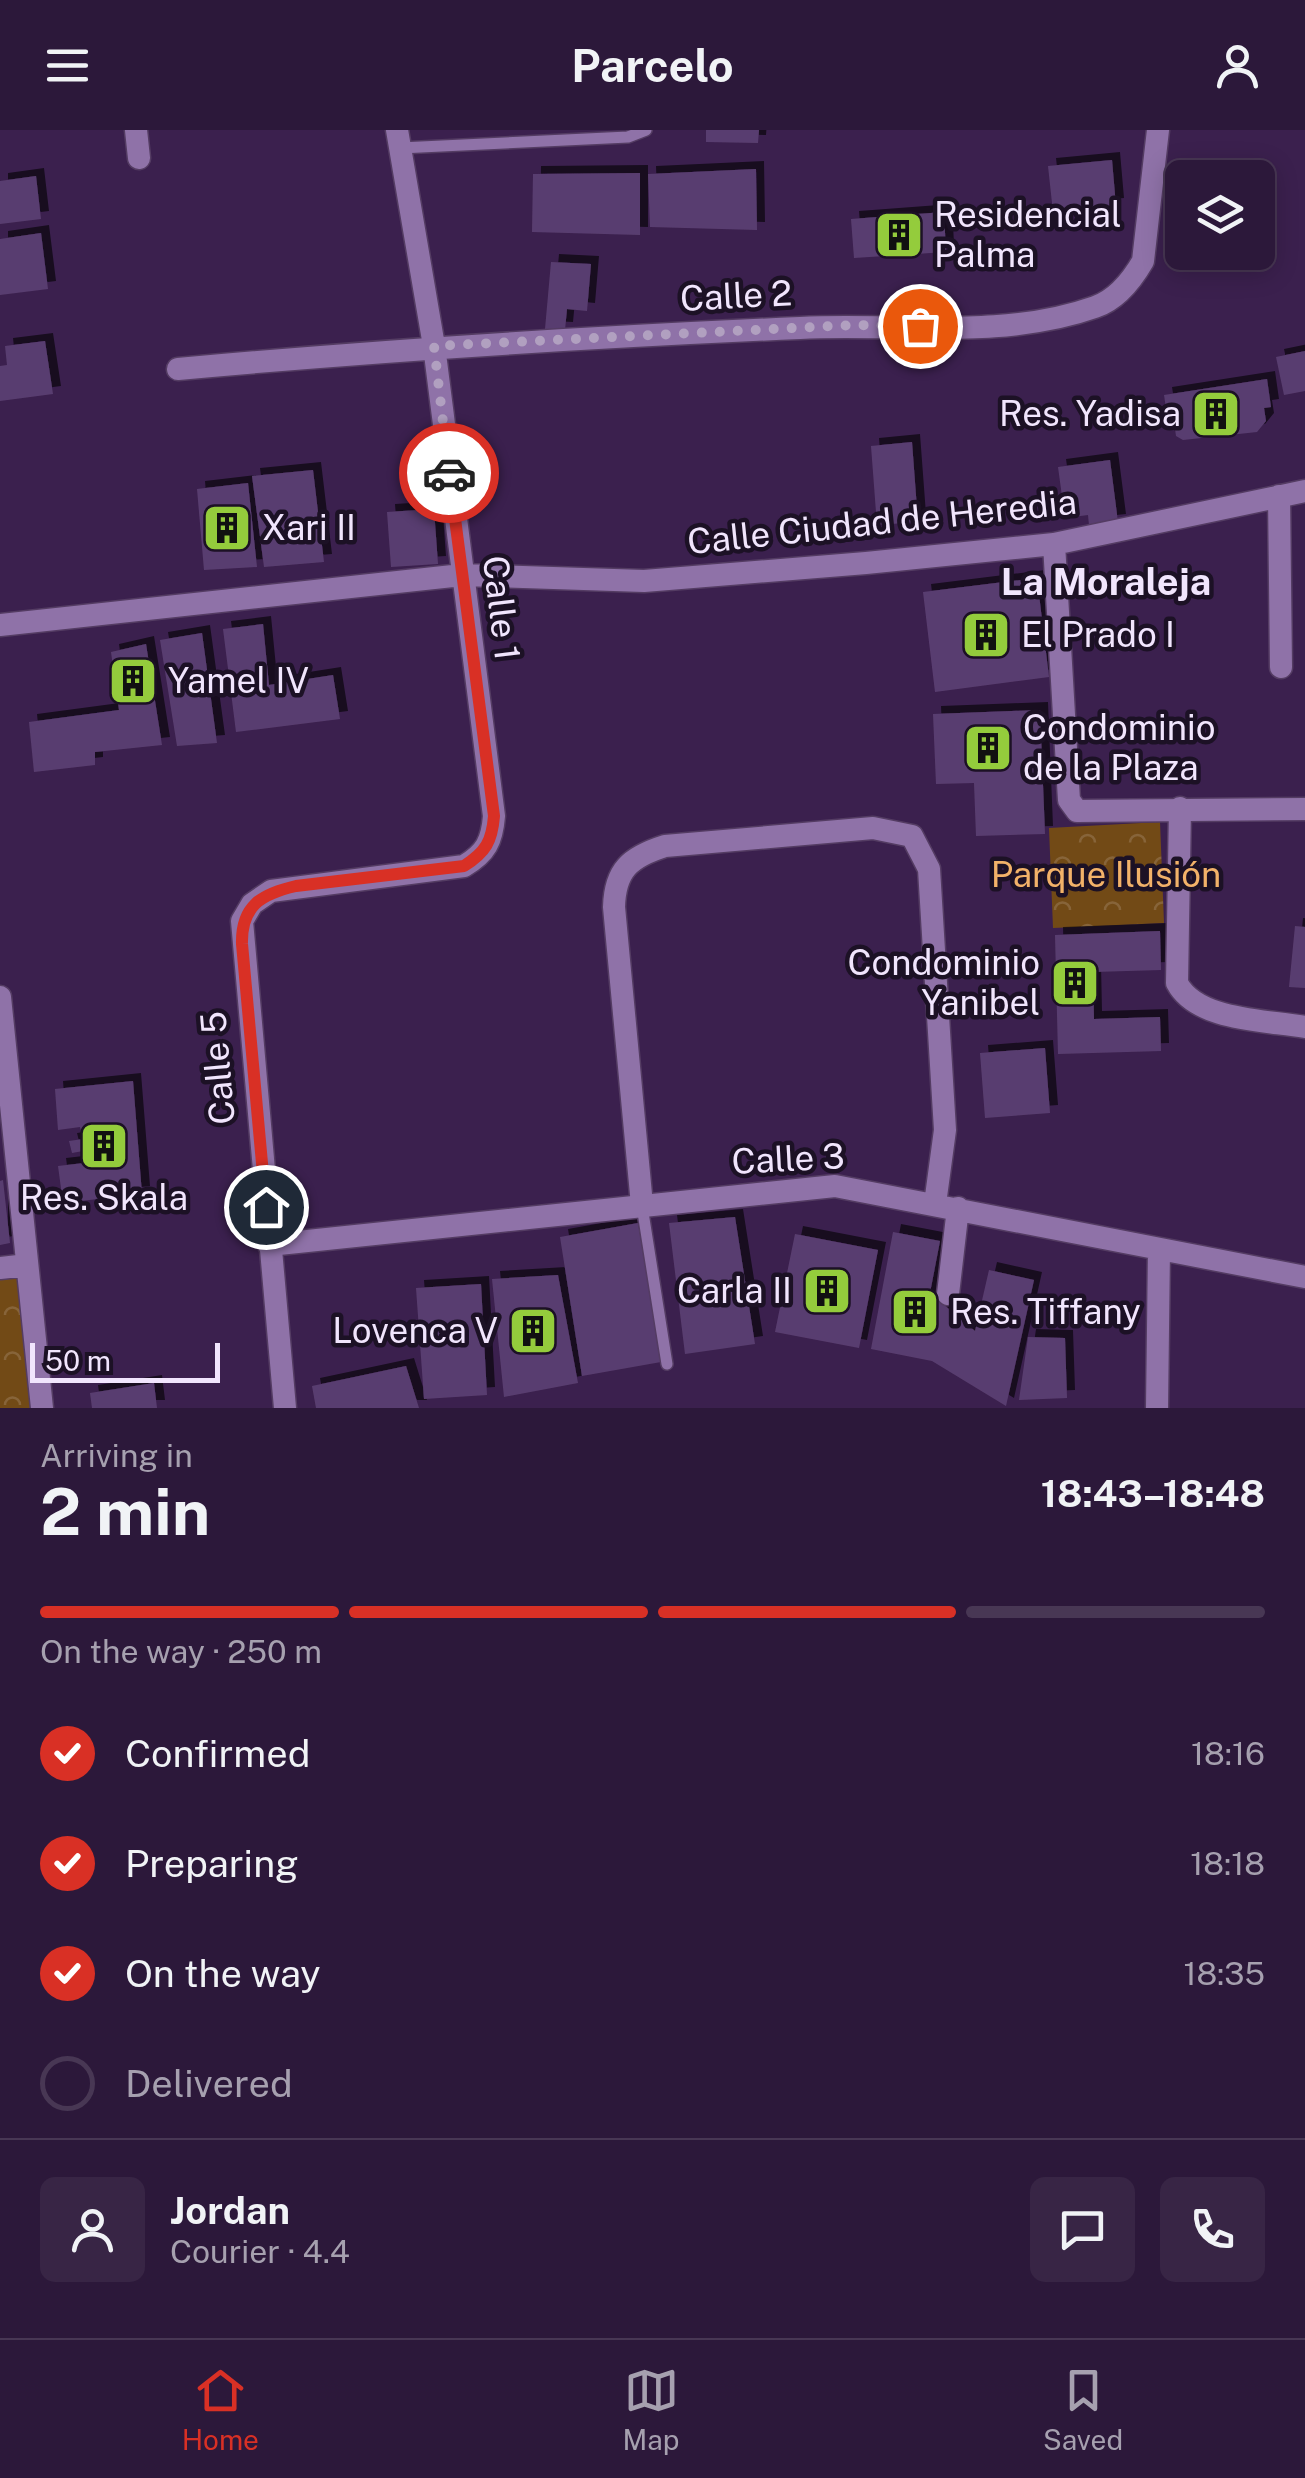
<!DOCTYPE html>
<html lang="en">
<head>
<meta charset="utf-8">
<style>
  :root { --surface:#2c183a; --page:#382545; --text:#f1f3f6; --muted:#a6a0af; --line:#483754; --accent:#d93025 }
  body { margin:0; font-family:"Public Sans",sans-serif; background:var(--page); color:var(--text); height:100vh; display:flex; flex-direction:column; font-size:38px; white-space:nowrap }
  * { box-sizing:border-box; margin:0 }
  p { font-size:32px; color:var(--muted) }
  .icon { flex:none; width:55px; height:55px; fill:none; stroke:currentColor; stroke-width:2; stroke-linecap:round; stroke-linejoin:round }
  .map { position:relative; height:1278px; overflow:hidden }
  .details { display:flex; flex-direction:column; background:var(--surface); flex:1 }
  .details>* { flex:none }
  .controls { position:absolute; left:1165px; top:30px; display:grid; gap:20px }
  .controls a { display:grid; place-items:center; width:110px; height:110px; border-radius:15px; background:var(--surface); box-shadow:0 5px 25px #0003,0 0 0 2px var(--line); font-size:50px }
  .scale { position:absolute; left:30px; bottom:25px; width:190px; box-sizing:border-box; padding-left:10px; border:5px solid #f1e5fd; border-top:0; font-size:28px; line-height:35px; white-space:nowrap; color:#f1e5fd; -webkit-text-stroke:8px #1c1125; paint-order:stroke }
  .pin { position:absolute; display:grid; place-items:center; width:85px; height:85px; color:#fff; margin:-42px; border:5px solid #fff; border-radius:50%; box-shadow:0 2px 10px #0007 }
  .courier { position:absolute; display:grid; place-items:center; width:100px; height:100px; margin:-50px; border:8px solid #d93025; border-radius:50%; background:#fff; color:#222; box-shadow:0 2px 12px #0007 }
  .summary em { font-style:normal; font-weight:700 }
  .summary div { display:flex; flex-direction:column-reverse }
  .summary { display:flex; align-items:center; justify-content:space-between; height:170px; padding:0 40px }
  h1 { font-size:65px; font-weight:700; line-height:75px }
  .bar { display:grid; grid-template-columns:repeat(4,1fr); gap:15px 10px; align-content:center; height:120px; padding:0 40px }
  .bar i { height:12px; border-radius:8px; background:var(--line) }
  .bar .active { background:var(--accent) }
  .bar p { grid-column:span 4 }
  .line { display:flex; align-items:center; gap:25px; padding:0 40px; border-top:2px solid var(--line) }
  .line div { flex:1 }
  .round { display:grid; place-items:center; flex:none; width:105px; height:105px; border-radius:15px; background:var(--page) }
  ol { padding:0 40px; list-style:none }
  li { display:flex; align-items:center; gap:30px; height:110px }
  li p { margin-inline-start:auto }
  li .icon { padding:10px; border-radius:50%; background:var(--accent); color:#fff; stroke-width:4 }
  li:last-child { color:var(--muted) }
  li i { width:55px; height:55px; border:5px solid var(--line); border-radius:50% }
  header { display:flex; justify-content:space-between; align-items:center; height:130px; padding:0 40px; background:var(--surface); font-size:45px; font-weight:700 }
  .menu { display:flex; justify-content:space-around; align-items:center; height:140px; border-top:2px solid var(--line); background:var(--surface); font-size:28px; color:var(--muted) }
  .menu a { display:grid; justify-items:center; gap:5px }
  .menu .active { color:var(--accent) }
  .map>svg:first-child { display:block }
  .park { fill:url(#park-crowns) }
  .building { fill:#593e6f; filter:url(#shadow) }
  .lines { fill:none; stroke-linecap:round; stroke-linejoin:round }
  .lane-casing { stroke:#543c63; stroke-width:14 }
  .street-casing { stroke:#543c63; stroke-width:25 }
  .lane { stroke:#8f72a8; stroke-width:11 }
  .street { stroke:#8f72a8; stroke-width:22 }
  .done { stroke:#b1a0c0; stroke-width:10; stroke-dasharray:0 18 }
  .route { stroke:#d93025; stroke-width:12 }
  .labels { text-anchor:middle; stroke-width:9; stroke-linejoin:round; paint-order:stroke }
  .poi-label { font-size:35px; fill:#f1e5fd; stroke:#1c1125; text-anchor:start }
  .street-label { font-size:35px; fill:#f1e5fd; stroke:#1c1125 }
  .park-label { font-size:35px; fill:#f2b269; stroke:#1c1125 }
  .neighbourhood-label { font-size:38px; font-weight:bold; fill:#f1e5fd; stroke:#1c1125 }
</style>
</head>
<body>
<header><svg class="icon" aria-label="menu" viewBox="0 0 24 24"><path d="M4 6h16M4 12h16M4 18h16"/></svg>Parcelo<svg class="icon" aria-label="person" viewBox="0 0 24 24"><circle cx="12" cy="8" r="4"/><path d="M4 21q1-7 8-7t8 7"/></svg></header>
<div class="map">
<svg width="1305" height="1278" viewBox="0 0 1305 1278">
  <defs>
    <pattern id="park-crowns" width="20" height="18" patternUnits="userSpaceOnUse" patternTransform="scale(2.5)"><rect width="20" height="18" fill="#724a16"/><path d="M2 6a3 3 0 1 1 6 0M12 15a3 3 0 1 1 6 0" fill="none" stroke="#876439"/></pattern>
    <filter id="shadow"><feDropShadow dx="8" dy="-8" stdDeviation="0" flood-color="#0009"/></filter>
  </defs>
  <rect width="100%" height="100%" fill="#3b204e"/>
  <!-- park -->
  <path class="park" d="M1160,692l4,101 -111,5 -4,-100z
    M27,1135l15,143h-42v-140z"/>
  <!-- building -->
  <path class="building" d="M706,0h53l-1,13 -52,-1z
    M1112,30l4,46 -63,6 -5,-46z
    M756,39l1,61 -107,-3 -2,-53z
    M640,43v62l-108,-3 1,-58z
    M36,46l5,43 -41,5v-43z
    M944,82l2,40 -92,6 -3,-39z
    M41,103l7,56 -48,6v-56z
    M551,132l40,2 -4,47 -20,-2 -2,21 -20,-1z
    M45,211l8,53 -53,7v-35l7,-1 -2,-19z
    M1305,221v40l-21,4 -8,-38z
    M1267,249l4,28 -7,1 2,13 -9,11 -74,8 -7,-4 -2,-15h-6l-4,-26z
    M912,312l6,80 -41,3 -6,-79z
    M1110,330l8,62 -29,3 -1,-10 -23,3 -7,-51z
    M313,340l11,92 -60,5 -12,-91z
    M248,353l9,84 -53,3 -7,-81z
    M434,379l4,55 -47,3 -4,-55z
    M1037,448l12,99 -114,15 -12,-100z
    M263,494l6,61 64,-10 7,44 -104,13 -13,-103z
    M202,503l15,110 -40,3 -17,-106z
    M146,514l16,101 -67,7v13l-61,7 -5,-50 90,-12 -8,-58z
    M1040,580l5,124 -69,2 -2,-53 -38,1 -3,-70z
    M1295,796l10,1v61l-16,-1z
    M1160,801l1,39 -68,2 1,47 66,-2 1,34 -103,3 -3,-119z
    M1045,918l5,65 -65,5 -5,-65z
    M133,951l9,113 -79,9 -5,-37 26,-3 -1,-12 -11,2 -3,-12 14,-2 -3,-12 -22,3 -3,-41z
    M3,1050l7,63 -10,2v-64z
    M735,1087l20,127 -70,10 -16,-131z
    M638,1093l23,139 -79,14 -22,-139z
    M893,1102l47,9 -10,52 45,38 14,-61 45,10 -28,126 -74,-45 -61,-12z
    M795,1104l83,16 -19,98 -84,-16z
    M558,1145l20,108 -74,14 -12,-118z
    M481,1154l6,111 -63,4 -8,-111z
    M1028,1207l37,1 2,60 -48,2z
    M406,1236l13,42h-103l-4,-22z
    M154,1253l3,25h-65l-2,-15z"/>
  <g class="lines">
    <!-- lane casing -->
    <g class="lane-casing">
      <path id="lane" d="M400,18l228,-11 18,-7
        M642,1076l25,158"/>
    </g>
    <!-- street casing -->
    <g class="street-casing">
      <path id="street" d="M136,0l3,28
        M178,239c207,-19 414,-32 622,-41 96,-5 202,12 295,-21 21,-7 37,-27 48,-46l15,-131
        M1279,366l2,171
        M1054,414l15,256 8,11 228,-2
        M0,495l462,-50 182,6 222,-18 188,-19 251,-53
        M1180,678l-3,175c20,38 89,37 128,44
        M0,867l42,411
        M642,1075l-28,-298c1,-37 16,-50 51,-61l208,-18 39,8 17,33 16,261 -10,74
        M269,1115l566,-59 470,91
        M0,1138l27,-3
        M948,1164l10,-86
        M285,1278l-43,-487 10,-17 19,-13 193,-25c22,-13 28,-25 30,-50l-60,-470 -37,-216
        M1157,1278l2,-159"/>
    </g>
    <!-- lane -->
    <use href="#lane" class="lane"/>
    <!-- street -->
    <use href="#street" class="street"/>
  </g>
  <g class="lines">
    <!-- done -->
    <path class="done" d="M449,343l-15,-127 420,-21 66,1"/>
    <!-- route -->
    <path class="route" d="M266,1077l-24,-263c-1,-38 19,-50 54,-58l168,-20c22,-14 28,-25 30,-50l-45,-343"/>
  </g>
  <!-- icons -->
  <defs>
    <g id="building-square" transform="scale(2.5)"><rect x="-9" y="-9" width="18" height="18" rx="4" fill="#94cc3c" stroke="#1c1125"/><path d="M-4-6H4V6H1V3H-1V6H-4ZM-2.5-4.3h1.7v1.8h-1.7ZM.8-4.3h1.7v1.8H.8ZM-2.5-1h1.7V.8h-1.7ZM.8-1h1.7V.8H.8Z" fill="#111"/></g>
  </defs>
  <g fill-rule="evenodd">
    <use href="#building-square" x="899" y="105"/>
    <use href="#building-square" x="1216" y="284"/>
    <use href="#building-square" x="227" y="398"/>
    <use href="#building-square" x="986" y="505"/>
    <use href="#building-square" x="133" y="551"/>
    <use href="#building-square" x="988" y="618"/>
    <use href="#building-square" x="1075" y="853"/>
    <use href="#building-square" x="104" y="1016"/>
    <use href="#building-square" x="827" y="1161"/>
    <use href="#building-square" x="915" y="1182"/>
    <use href="#building-square" x="533" y="1201"/>
  </g>
  <g class="labels">
    <!-- poi labels -->
    <g class="poi-label">
      <text x="934" y="97">Residencial<tspan x="934" dy="40">Palma</tspan></text>
      <text x="1181" y="296" text-anchor="end">Res. Yadisa</text>
      <text x="262" y="410">Xari II</text>
      <text x="1021" y="517">El Prado I</text>
      <text x="168" y="563">Yamel IV</text>
      <text x="1023" y="610">Condominio<tspan x="1023" dy="40">de la Plaza</tspan></text>
      <text x="1040" y="845" text-anchor="end">Condominio<tspan x="1040" dy="40">Yanibel</tspan></text>
      <text x="104" y="1080" text-anchor="middle">Res. Skala</text>
      <text x="792" y="1173" text-anchor="end">Carla II</text>
      <text x="950" y="1194">Res. Tiffany</text>
      <text x="498" y="1213" text-anchor="end">Lovenca V</text>
    </g>
    <!-- street labels -->
    <g class="street-label">
      <text transform="translate(736 166) rotate(-3)" y="12">Calle 2</text>
      <text transform="translate(882 392) rotate(-6)" y="12">Calle Ciudad de Heredia</text>
      <text transform="translate(501 478) rotate(83)" y="12">Calle 1</text>
      <text transform="translate(218 938) rotate(-95)" y="12">Calle 5</text>
      <text transform="translate(788 1029) rotate(-3)" y="12">Calle 3</text>
    </g>
    <!-- park labels -->
    <g class="park-label">
      <text x="1106" y="757">Parque Ilusión</text>
    </g>
    <!-- neighbourhood labels -->
    <g class="neighbourhood-label">
      <text x="1106" y="465">La Moraleja</text>
    </g>
  </g>
</svg>
<div class="controls">
<a><svg class="icon" aria-label="layers" viewBox="0 0 24 24"><path d="M12 4l9 5-9 5-9-5zM3 14l9 5 9-5"/></svg></a>
</div>
<div class="scale">50 m</div>
<div class="pin" style="left:920px;top:196px;background:#ea580c"><svg class="icon" aria-label="bag" viewBox="0 0 24 24"><path d="M5 8h14l-1 12H6zM9 8a3 3 0 0 1 6 0"/></svg></div>
<div class="pin" style="left:266px;top:1077px;background:#1f2937"><svg class="icon" aria-label="home" viewBox="0 0 24 24"><path d="M3 11l9-7 9 7M6 9v11h12V9"/></svg></div>
<div class="courier" style="left:449px;top:343px"><svg class="icon" aria-label="car" viewBox="0 0 24 24"><path d="M5 17H2v-5l4-1 3-4h7l3 4 3 1v5h-3M9 17h6M6 11h13"/><circle cx="7" cy="17" r="2"/><circle cx="17" cy="17" r="2"/></svg></div>
</div>
<section class="details">
<div class="summary"><div><h1>2 min</h1><p>Arriving in</p></div><em>18:43–18:48</em></div>
<div class="bar"><i class="active"></i><i class="active"></i><i class="active"></i><i></i><p>On the way · 250 m</p></div>
<ol>
<li><svg class="icon" aria-label="check" viewBox="0 0 24 24"><path d="M5 12l5 5 9-10"/></svg>Confirmed<p>18:16</p></li>
<li><svg class="icon" aria-label="check" viewBox="0 0 24 24"><path d="M5 12l5 5 9-10"/></svg>Preparing<p>18:18</p></li>
<li><svg class="icon" aria-label="check" viewBox="0 0 24 24"><path d="M5 12l5 5 9-10"/></svg>On the way<p>18:35</p></li>
<li><i></i>Delivered</li>
</ol>
<div class="line" style="height:180px"><a class="round"><svg class="icon" aria-label="person" viewBox="0 0 24 24"><circle cx="12" cy="8" r="4"/><path d="M4 21q1-7 8-7t8 7"/></svg></a><div><b>Jordan</b><p>Courier · 4.4</p></div><a class="round"><svg class="icon" aria-label="chat" viewBox="0 0 24 24"><path d="M4 5h16v11H9l-5 4z"/></svg></a><a class="round"><svg class="icon" aria-label="phone" viewBox="0 0 24 24"><path d="M5 4h4l2 5-3 2q2 4 5 5l2-3 5 2v4C11 20 4 13 5 4z"/></svg></a></div>
</section>
<nav class="menu">
<a class="active"><svg class="icon" aria-label="home" viewBox="0 0 24 24"><path d="M3 11l9-7 9 7M6 9v11h12V9"/></svg>Home</a>
<a><svg class="icon" aria-label="map" viewBox="0 0 24 24"><path d="M3 6l6-2 6 2 6-2v14l-6 2-6-2-6 2zM9 4v14M15 6v14"/></svg>Map</a>
<a><svg class="icon" aria-label="saved" viewBox="0 0 24 24"><path d="M7 4h10v16l-5-4-5 4z"/></svg>Saved</a>
</nav>
</body>
</html>
